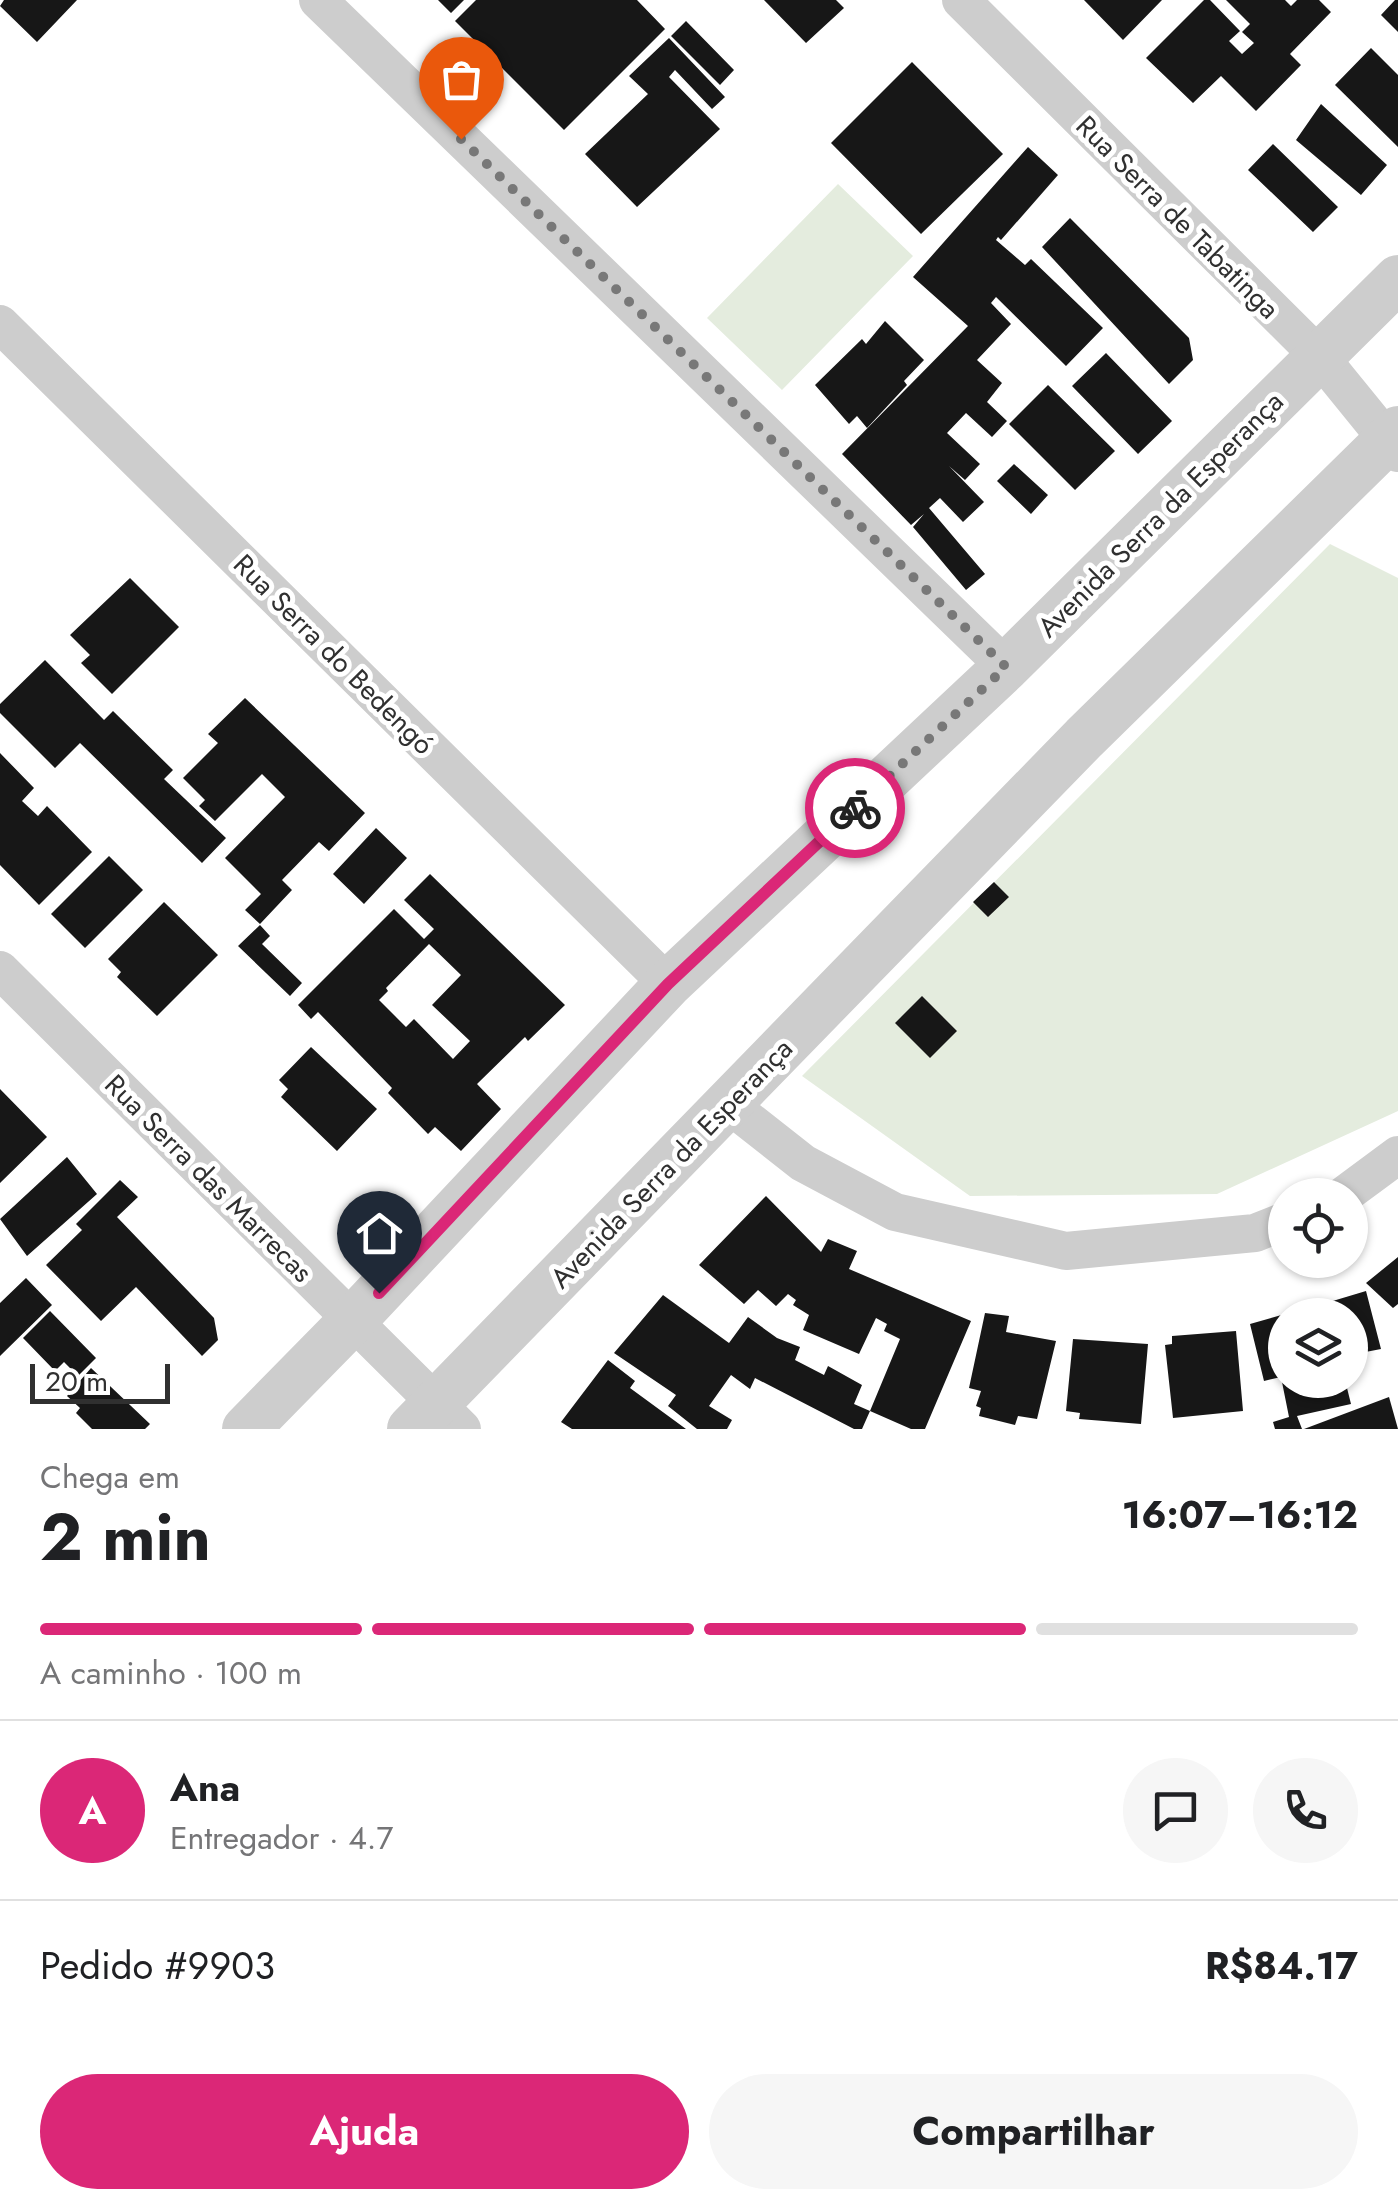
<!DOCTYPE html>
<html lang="pt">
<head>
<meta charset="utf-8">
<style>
  :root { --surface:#fff; --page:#f6f6f6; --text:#202124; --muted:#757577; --line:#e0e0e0; --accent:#db2777 }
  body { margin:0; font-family:Jost,sans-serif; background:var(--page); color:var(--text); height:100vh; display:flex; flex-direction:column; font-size:38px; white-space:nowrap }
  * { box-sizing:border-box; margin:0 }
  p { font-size:32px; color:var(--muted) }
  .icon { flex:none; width:55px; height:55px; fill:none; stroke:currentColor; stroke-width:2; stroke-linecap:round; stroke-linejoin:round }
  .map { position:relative; height:1429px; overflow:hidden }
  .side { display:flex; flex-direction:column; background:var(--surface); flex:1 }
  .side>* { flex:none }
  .tools { position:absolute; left:1268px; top:1178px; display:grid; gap:20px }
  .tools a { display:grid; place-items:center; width:100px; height:100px; border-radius:50%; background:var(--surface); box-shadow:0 2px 8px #0004; font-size:50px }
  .scale { position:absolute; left:30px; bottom:25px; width:140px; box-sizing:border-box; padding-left:10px; border:5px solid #303030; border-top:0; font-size:28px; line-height:35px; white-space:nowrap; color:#303030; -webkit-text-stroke:8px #fff; paint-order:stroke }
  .pin { position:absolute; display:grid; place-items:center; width:85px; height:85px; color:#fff; margin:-102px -42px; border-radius:50% 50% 50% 0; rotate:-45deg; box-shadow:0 0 10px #0007 }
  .pin .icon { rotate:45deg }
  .courier { position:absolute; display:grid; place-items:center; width:100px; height:100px; margin:-50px; border:8px solid #db2777; border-radius:50%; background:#fff; color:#222; box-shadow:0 2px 12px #0007 }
  .overview em { font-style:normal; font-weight:700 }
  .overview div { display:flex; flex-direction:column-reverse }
  .overview { display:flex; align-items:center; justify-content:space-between; height:170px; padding:0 40px }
  h1 { font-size:65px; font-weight:700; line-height:75px }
  .bar { display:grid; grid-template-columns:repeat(4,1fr); gap:15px 10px; align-content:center; height:120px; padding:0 40px }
  .bar i { height:12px; border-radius:8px; background:var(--line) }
  .bar .current { background:var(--accent) }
  .bar p { grid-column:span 4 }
  .line { display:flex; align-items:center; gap:25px; padding:0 40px; border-top:2px solid var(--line) }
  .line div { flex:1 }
  .round { display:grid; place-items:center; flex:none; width:105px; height:105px; border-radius:52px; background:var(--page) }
  .cta { display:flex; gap:20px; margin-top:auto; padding:20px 40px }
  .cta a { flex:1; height:115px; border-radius:60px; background:var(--accent); color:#fff; font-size:40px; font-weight:700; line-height:115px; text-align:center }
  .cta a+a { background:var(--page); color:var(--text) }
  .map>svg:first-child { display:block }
  .green { fill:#e4ecde }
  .building { fill:#171717; fill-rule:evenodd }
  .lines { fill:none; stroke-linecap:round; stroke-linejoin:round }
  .minor { stroke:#cdcdcd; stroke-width:38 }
  .tertiary { stroke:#cdcdcd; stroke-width:48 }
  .done { stroke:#787878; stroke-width:10; stroke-dasharray:0 18 }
  .route { stroke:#db2777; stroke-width:12 }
  .labels { text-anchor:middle; stroke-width:10; stroke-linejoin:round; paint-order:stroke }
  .street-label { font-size:28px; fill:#303030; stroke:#fff }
</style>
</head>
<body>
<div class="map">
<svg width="1398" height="1429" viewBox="0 0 1398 1429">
  <rect width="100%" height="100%" fill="#fff"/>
  <!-- green -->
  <path class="green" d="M838,184l75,72 -131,134 -75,-72z
    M1330,544l68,34v533l-181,83 -247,2 -168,-120z"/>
  <!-- building -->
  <path class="building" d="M4,0h73l-40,42 -37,-36z
    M438,0h26l-13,13z
    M476,0h161l28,29 -101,101 -109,-109z
    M764,0h72l8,8 -38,35z
    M1084,0h78l-39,40z
    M1204,0h6l30,31 -11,10 13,13 12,-11 -12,-11 8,-8 -24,-24h59l6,6 6,-6h22l12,12 -41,42 11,11 -45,46 -35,-35 -28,27 -47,-45z
    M1395,0h3v32l-17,-17z
    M686,21l48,49 -14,15 -49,-49z
    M669,38l56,59 -13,12 -37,-39 -6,7 51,52 -83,78 -52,-53 63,-60 -19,-18z
    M1371,48l27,27v72l-63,-62z
    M912,62l91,92 -82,80 -90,-91z
    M1321,104l66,61 -26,30 -65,-55z
    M1273,144l65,63 -25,25 -65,-62z
    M1028,147l30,28 -57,65 -3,-3 -2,3 29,25 6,-6 72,69 -37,38 -70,-69 -5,6 20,21 -34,36 25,23 -15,19 20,19 -15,16 -26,-24 -19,20 33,31 -15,16 -16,-14 35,36 -21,20 -23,-24 -11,10 56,66 -19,16 -53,-63 11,-13 -13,11 -69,-71 126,-128 -55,-49z
    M1070,218l119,120 4,22 -24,24 -127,-137z
    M885,321l39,39 -20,21 3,4 -40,43 -10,-12 -8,8 -34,-39 47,-46 4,5z
    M1106,353l66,68 -34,33 -66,-68z
    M1048,385l67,66 -40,39 -66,-66z
    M1014,464l34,31 -17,19 -34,-33z
    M130,578l49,49 -67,67 -31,-31 9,-8 -20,-20z
    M45,660l59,60 9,-9 60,59 -9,9 62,59 -24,25 -122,-120 -25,25 -55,-55v-9z
    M245,698l120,115 -36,38 -10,-9 -37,38 10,10 -32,34 -15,-14 16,-16 -36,-36 60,-61 -23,-23 -47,47 -16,-15 6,-6 -22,-22 35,-35 -10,-9z
    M0,753l34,35 -12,13 16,15 9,-10 45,46 -53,53 -39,-40z
    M376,828l31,30 -43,46 -31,-30z
    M109,856l34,34 -58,58 -34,-34z
    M430,874l135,131 -37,36 -3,-4 -48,47 24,25 -40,42 -26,-24 -7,7 -40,-41 4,-5 -74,-76 -7,7 -13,-14 96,-96 30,30 10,-10 -30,-29zM429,944l32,31 -29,30 38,36 -17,18 -39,-40 -8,8 -27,-27 9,-9 -2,-3z
    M994,882l15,15 -21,20 -15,-15z
    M164,902l54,53 -61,61 -40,-39 4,-5 -13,-13z
    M260,925l10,11 -8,8 40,39 -12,13 -52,-50z
    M922,996l35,35 -27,27 -35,-35z
    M311,1047l66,62 -40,42 -56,-54 7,-8 -9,-9z
    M0,1089l47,48 -47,46z
    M67,1157l30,37 -70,62 -27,-37z
    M120,1180l18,17 -21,20 97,101 4,22 -16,16 -66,-69 -35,34 -55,-56 36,-35 -6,-6z
    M766,1196l55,56 7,-13 29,12 -8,18 122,52 -46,108h-14l-41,-18 -8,18h-8l-99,-51 -5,11 -19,-14 -22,31 23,14 -5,9h-30l-29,-23 8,-11 -62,-42 49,-58 66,48 19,-26 29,21 23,9 -5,13 29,15 4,-9 34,19 -8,19 16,7 30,-72 -16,-8 3,-7 -11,-6 -17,36 -56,-24 6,-15 -16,-10 3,-5 -8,-6 -12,12 -18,-16 -14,14 -45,-39z
    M1398,1257v47l-5,4 -27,-25z
    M26,1278l26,27 -52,51v-53z
    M1366,1291l15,58 -31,6v-40h-64z
    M50,1311l46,47 -18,18 -14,-14 -9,9 -32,-33z
    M985,1313l24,3 -3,16 50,9 -19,78 -19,-3 -3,9 -36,-9 2,-8 -5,-2 5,-15 -12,-3z
    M1285,1314v66h60l6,24 -54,12 5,13h-27l-2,-7 16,-5 -8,-40 -17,4 -14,-57z
    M1236,1331l7,80 -70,7 -8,-73 7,-1v-8z
    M1073,1339l75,5 -7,80 -62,-5 1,-6 -14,-2z
    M608,1360l27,21 -5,7 56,41h-114l-11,-7z
    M91,1368l59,56 -5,5h-53l-16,-16 4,-5 -13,-12z
    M1389,1397l9,32h-94z"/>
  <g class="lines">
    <!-- minor -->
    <path class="minor" d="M318,0l688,667
      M961,0l359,357 78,96
      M0,324l668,660
      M0,970l462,459
      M728,1104l75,59 92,49 171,39 189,-18 30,-12
      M1344,1195l54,-40"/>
    <!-- tertiary -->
    <path class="tertiary" d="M246,1429l106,-108 316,-337 338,-317 392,-388
      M411,1429l673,-691 314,-308"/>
  </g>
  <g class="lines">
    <!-- done -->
    <path class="done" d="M461,139l545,528 -151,141"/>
    <!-- route -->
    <path class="route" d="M379,1293l289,-309 187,-176"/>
  </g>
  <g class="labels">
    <!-- street labels -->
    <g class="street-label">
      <text transform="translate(1178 217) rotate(45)" y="10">Rua Serra de Tabatinga</text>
      <text transform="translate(1160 514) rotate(-45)" y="10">Avenida Serra da Esperança</text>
      <text transform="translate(334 654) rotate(45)" y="10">Rua Serra do Bedengó</text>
      <text transform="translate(671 1163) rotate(-46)" y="10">Avenida Serra da Esperança</text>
      <text transform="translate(209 1178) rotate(45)" y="10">Rua Serra das Marrecas</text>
    </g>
  </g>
</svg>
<div class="tools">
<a><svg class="icon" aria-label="locate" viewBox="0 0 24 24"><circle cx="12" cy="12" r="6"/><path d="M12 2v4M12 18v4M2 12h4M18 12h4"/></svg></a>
<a><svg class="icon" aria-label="layers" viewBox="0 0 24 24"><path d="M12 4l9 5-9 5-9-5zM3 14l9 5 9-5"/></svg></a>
</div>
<div class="scale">20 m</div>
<div class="pin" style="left:461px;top:139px;background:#ea580c"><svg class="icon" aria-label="bag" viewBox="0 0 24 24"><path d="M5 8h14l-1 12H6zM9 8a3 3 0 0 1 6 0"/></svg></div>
<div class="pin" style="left:379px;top:1293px;background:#1f2937"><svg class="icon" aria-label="home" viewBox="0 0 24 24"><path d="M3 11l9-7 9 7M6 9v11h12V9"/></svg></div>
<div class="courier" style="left:855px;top:808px"><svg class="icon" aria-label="bike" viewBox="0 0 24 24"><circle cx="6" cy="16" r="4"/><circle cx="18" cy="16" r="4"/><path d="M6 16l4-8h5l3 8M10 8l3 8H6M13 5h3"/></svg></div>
</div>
<section class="side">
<div class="overview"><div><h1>2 min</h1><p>Chega em</p></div><em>16:07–16:12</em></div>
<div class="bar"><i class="current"></i><i class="current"></i><i class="current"></i><i></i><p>A caminho · 100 m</p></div>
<div class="line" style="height:180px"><b class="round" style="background:var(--accent);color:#fff">A</b><div><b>Ana</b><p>Entregador · 4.7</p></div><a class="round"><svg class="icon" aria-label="chat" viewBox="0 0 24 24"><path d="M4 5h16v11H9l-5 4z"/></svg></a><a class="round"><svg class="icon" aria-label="phone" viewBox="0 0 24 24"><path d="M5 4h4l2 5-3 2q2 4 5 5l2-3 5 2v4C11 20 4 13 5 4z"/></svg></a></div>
<div class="line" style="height:130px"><div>Pedido #9903</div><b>R$84.17</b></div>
<div class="cta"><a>Ajuda</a><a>Compartilhar</a></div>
</section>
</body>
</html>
